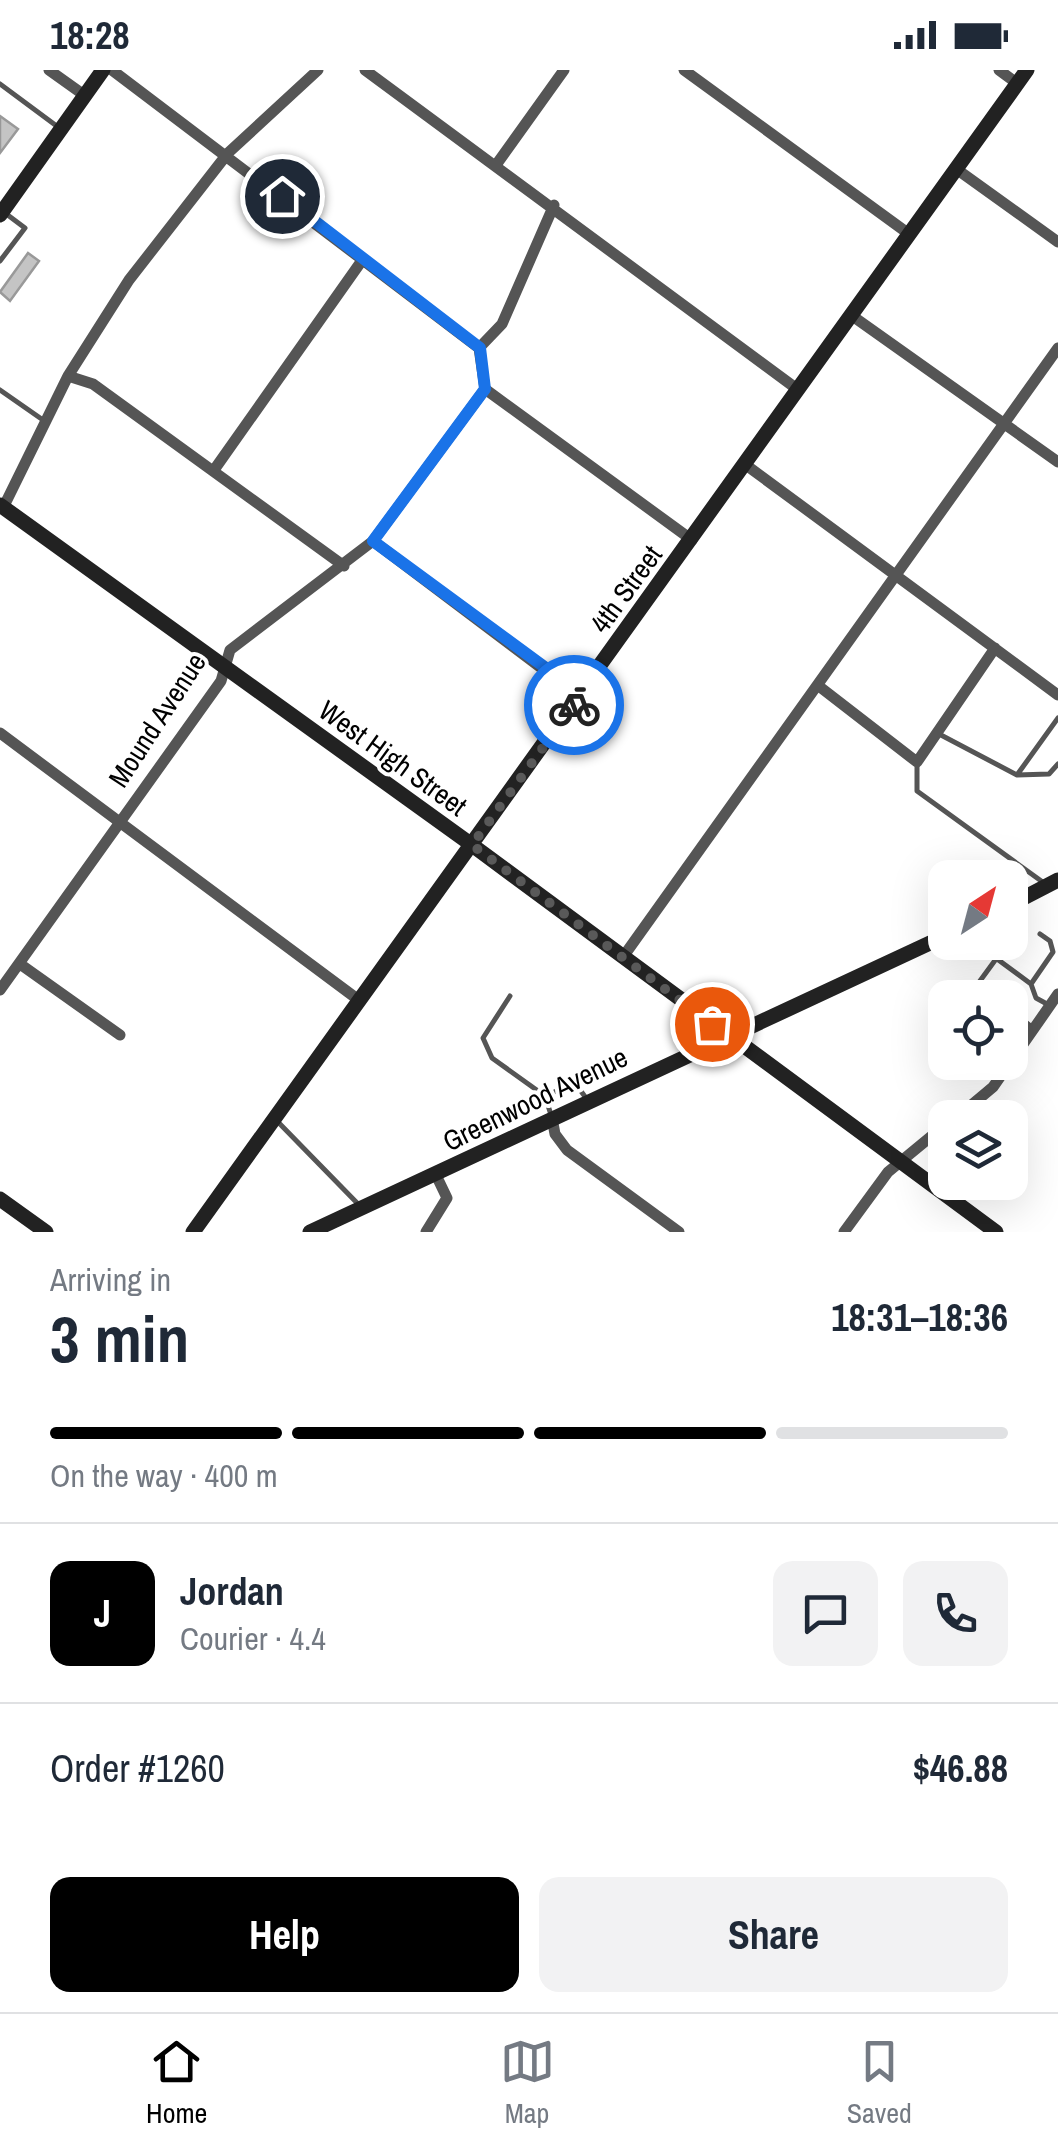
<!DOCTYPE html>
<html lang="en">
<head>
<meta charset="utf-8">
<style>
  :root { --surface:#fff; --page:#f2f2f3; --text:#1f2937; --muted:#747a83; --line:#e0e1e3; --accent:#000 }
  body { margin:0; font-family:"Archivo Narrow",sans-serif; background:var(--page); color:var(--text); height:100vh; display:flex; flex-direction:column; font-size:38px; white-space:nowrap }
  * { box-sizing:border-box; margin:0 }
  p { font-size:32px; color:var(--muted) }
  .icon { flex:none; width:55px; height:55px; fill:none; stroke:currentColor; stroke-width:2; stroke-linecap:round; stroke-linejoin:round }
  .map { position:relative; height:1162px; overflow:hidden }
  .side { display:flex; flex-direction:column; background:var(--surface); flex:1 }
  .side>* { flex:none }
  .needle { width:65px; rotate:36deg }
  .controls { position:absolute; left:928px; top:790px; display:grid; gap:20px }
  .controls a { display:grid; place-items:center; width:100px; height:100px; border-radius:20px; background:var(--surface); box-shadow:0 10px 40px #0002; font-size:50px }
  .pin { position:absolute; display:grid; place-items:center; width:85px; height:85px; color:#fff; margin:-42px; border:5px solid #fff; border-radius:50%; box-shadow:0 2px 10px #0007 }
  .courier { position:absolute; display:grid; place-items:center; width:100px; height:100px; margin:-50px; border:8px solid #1a73e8; border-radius:50%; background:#fff; color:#222; box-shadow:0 2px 12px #0007 }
  .headline em { font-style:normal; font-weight:800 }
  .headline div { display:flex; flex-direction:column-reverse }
  .headline { display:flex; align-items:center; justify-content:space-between; height:170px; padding:0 50px }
  h1 { font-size:65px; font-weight:800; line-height:75px }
  .bar { display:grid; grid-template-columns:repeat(4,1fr); gap:15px 10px; align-content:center; height:120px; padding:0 50px }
  .bar i { height:12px; border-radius:8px; background:var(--line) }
  .bar .selected { background:var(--accent) }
  .bar p { grid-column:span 4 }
  .line { display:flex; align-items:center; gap:25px; padding:0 50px; border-top:2px solid var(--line) }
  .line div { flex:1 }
  .round { display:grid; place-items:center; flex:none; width:105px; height:105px; border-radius:20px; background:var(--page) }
  .primary-button { display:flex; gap:20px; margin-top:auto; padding:20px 50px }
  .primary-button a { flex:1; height:115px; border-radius:20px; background:var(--accent); color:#fff; font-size:40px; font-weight:800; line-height:115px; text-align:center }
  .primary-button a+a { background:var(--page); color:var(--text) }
  .status { display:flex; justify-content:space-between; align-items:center; height:70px; padding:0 50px; background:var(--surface); direction:ltr }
  .status svg { height:28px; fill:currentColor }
  .tab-bar { display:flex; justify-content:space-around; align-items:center; height:140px; border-top:2px solid var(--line); background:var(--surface); font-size:28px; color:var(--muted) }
  .tab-bar a { display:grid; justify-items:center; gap:5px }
  .tab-bar .selected { color:var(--accent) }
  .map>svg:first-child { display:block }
  .building { fill:#c4c4c4; stroke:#999; stroke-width:2.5 }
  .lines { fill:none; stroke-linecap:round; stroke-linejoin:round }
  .lane { stroke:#555; stroke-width:5 }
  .street { stroke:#555; stroke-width:11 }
  .secondary { stroke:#222; stroke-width:15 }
  .done { stroke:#595959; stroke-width:10; stroke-dasharray:0 18 }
  .route { stroke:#1a73e8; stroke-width:12 }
  .labels { text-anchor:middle; stroke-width:8; stroke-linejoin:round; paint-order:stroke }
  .street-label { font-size:28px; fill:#000; stroke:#fff }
</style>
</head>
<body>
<div class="status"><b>18:28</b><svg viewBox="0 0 49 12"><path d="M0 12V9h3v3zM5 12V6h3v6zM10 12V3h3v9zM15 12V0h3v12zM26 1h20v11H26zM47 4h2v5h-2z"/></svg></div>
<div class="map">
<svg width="1058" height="1162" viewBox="0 0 1058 1162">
  <rect width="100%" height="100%" fill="#fff"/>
  <!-- building -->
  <path class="building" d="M0,46l18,13 -18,24z
    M28,183l11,8 -29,40 -10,-9z"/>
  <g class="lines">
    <!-- lane -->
    <path class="lane" d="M0,14l58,43
      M0,191l25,-33 -20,-15
      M0,320l43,30
      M939,664l78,41 41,-57
      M917,695v26l127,92
      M1017,705l32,-1 9,-10
      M974,872l57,42 22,-32 -3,-11 -10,-7
      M1031,914l5,14 11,6
      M510,926l-27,42 9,20 53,38
      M994,928l-17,-13 19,-26
      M1010,939l24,20
      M552,1048l-7,-22 30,-13 11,15
      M278,1052l83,85"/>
    <!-- street -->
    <path class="street" d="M49,0l35,25
      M112,0l367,278
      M365,0l432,319
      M684,0l225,164
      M999,0l19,14
      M496,95l68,-95
      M955,98l103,74
      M851,245l207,147
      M68,306l25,8 251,182
      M485,319l207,151
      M746,395l312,230
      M214,400l149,-211
      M3,438l65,-132 61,-96 99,-127 90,-83
      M373,471l207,156
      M820,617l97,75 78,-114
      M0,663l360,268
      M623,887l435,-609
      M20,894l100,71
      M0,920l221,-309 9,-31 143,-109 112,-152 -6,-41 23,-24 52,-119
      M552,1048l3,16 12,16 112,82
      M956,1048l37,-31 65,-93
      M426,1162l21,-34 -11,-23
      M844,1162l44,-60 57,-47"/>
    <!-- secondary -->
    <path class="secondary" d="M0,145l103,-145
      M0,435l472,340 524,387
      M1010,835l48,-25
      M0,1129l46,33
      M193,1162l834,-1162
      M310,1162l635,-296"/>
  </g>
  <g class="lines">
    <!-- done -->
    <path class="done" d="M574,635l-102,140 240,179"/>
    <!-- route -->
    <path class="route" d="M282,126l198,152 5,41 -112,152 196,144 11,12 -6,8"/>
  </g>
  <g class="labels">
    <!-- street labels -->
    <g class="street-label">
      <text transform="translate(626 519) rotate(-54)" y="10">4th Street</text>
      <text transform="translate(157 650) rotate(-57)" y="10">Mound Avenue</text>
      <text transform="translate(393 688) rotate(36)" y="10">West High Street</text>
      <text transform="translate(535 1029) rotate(-26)" y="10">Greenwood Avenue</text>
    </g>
  </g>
</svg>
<div class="controls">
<a><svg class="needle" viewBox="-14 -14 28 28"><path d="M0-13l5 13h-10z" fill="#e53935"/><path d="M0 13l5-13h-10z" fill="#747a83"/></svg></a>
<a><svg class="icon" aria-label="locate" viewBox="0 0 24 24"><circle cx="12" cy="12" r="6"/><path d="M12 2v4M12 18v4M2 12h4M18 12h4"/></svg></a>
<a><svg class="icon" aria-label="layers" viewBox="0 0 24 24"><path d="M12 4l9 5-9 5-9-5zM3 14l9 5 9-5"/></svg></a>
</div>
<div class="pin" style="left:712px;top:954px;background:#ea580c"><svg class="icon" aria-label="bag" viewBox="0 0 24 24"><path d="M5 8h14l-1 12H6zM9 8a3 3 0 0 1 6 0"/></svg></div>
<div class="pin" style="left:282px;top:126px;background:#1f2937"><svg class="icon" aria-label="home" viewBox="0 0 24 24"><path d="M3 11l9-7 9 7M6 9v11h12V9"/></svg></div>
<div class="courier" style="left:574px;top:635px"><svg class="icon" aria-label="bike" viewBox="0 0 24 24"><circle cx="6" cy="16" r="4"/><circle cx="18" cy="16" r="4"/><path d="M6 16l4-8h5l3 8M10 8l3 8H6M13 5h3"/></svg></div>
</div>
<section class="side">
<div class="headline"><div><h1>3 min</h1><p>Arriving in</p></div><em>18:31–18:36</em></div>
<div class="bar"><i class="selected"></i><i class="selected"></i><i class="selected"></i><i></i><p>On the way · 400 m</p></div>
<div class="line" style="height:180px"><b class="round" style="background:var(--accent);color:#fff">J</b><div><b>Jordan</b><p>Courier · 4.4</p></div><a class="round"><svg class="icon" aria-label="chat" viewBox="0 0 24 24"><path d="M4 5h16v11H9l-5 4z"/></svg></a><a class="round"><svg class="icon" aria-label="phone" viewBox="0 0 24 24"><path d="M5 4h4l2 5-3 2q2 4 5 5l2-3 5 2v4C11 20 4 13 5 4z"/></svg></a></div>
<div class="line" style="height:130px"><div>Order #1260</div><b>$46.88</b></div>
<div class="primary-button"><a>Help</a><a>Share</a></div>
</section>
<nav class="tab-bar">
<a class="selected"><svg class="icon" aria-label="home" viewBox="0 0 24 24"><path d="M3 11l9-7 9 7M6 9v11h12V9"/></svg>Home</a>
<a><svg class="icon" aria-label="map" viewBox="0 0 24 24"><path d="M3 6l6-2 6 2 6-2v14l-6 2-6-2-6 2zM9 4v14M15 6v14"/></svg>Map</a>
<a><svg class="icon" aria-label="saved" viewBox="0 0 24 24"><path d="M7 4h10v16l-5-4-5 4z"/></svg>Saved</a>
</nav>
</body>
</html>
